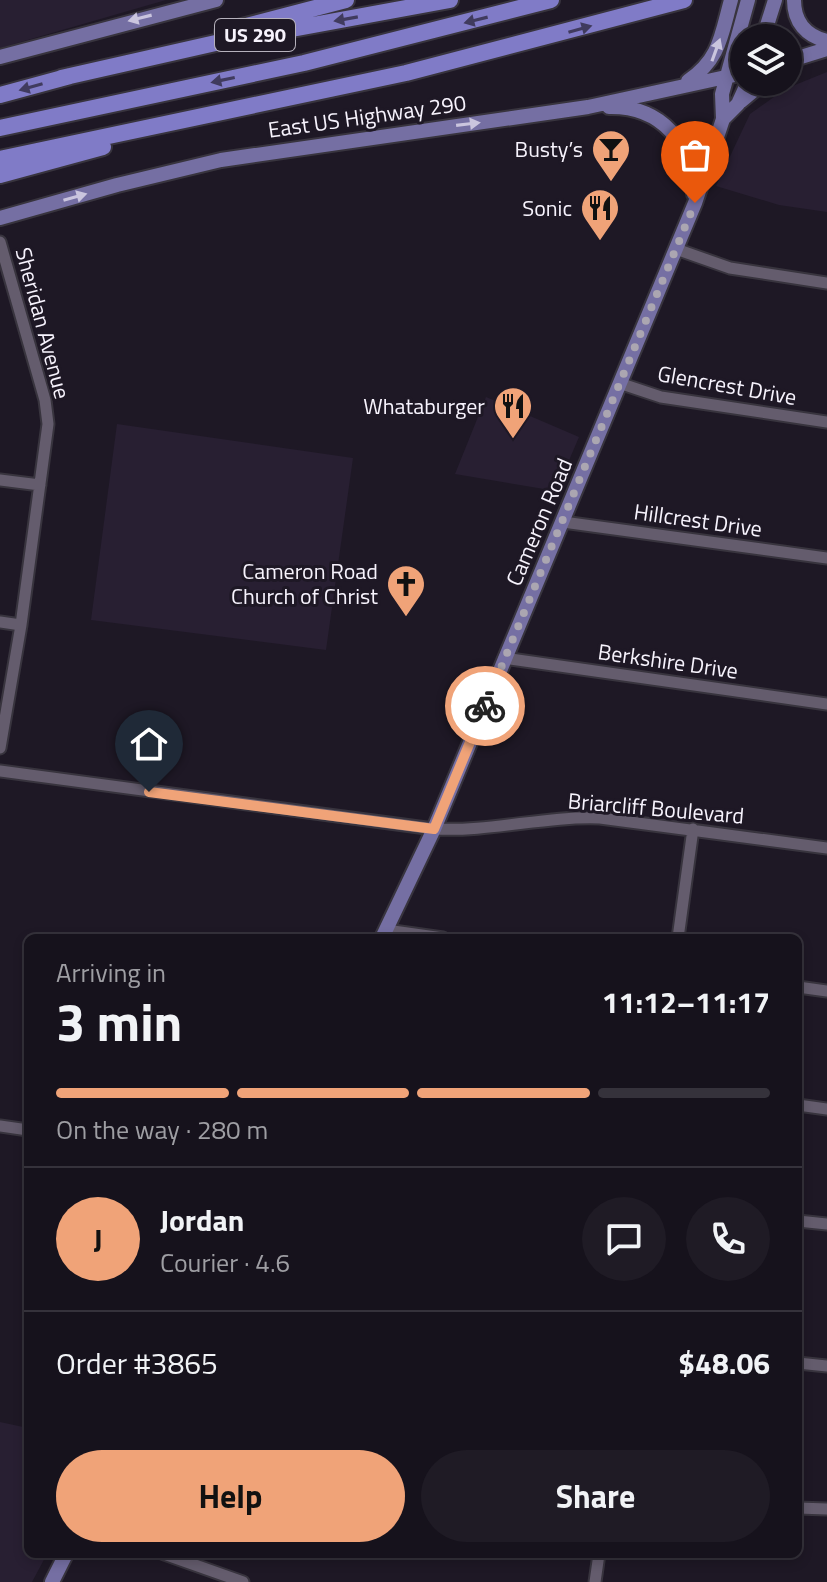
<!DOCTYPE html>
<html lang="en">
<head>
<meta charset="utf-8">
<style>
  :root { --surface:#16121c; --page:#1f1b25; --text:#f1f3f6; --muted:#9e9ea3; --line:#35323b; --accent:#f0a378 }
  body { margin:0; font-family:"Titillium Web",sans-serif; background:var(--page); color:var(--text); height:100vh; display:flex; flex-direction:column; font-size:30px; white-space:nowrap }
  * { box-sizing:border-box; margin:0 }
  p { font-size:26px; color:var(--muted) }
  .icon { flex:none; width:44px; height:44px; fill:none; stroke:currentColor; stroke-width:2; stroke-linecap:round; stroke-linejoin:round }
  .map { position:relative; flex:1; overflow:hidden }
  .details { position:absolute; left:24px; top:934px; width:778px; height:624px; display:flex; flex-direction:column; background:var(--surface); border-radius:12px; box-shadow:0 4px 12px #0003,0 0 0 2px var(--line) }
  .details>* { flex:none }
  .fabs { position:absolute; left:730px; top:24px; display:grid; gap:16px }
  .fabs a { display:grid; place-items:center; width:72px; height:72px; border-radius:50%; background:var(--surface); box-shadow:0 4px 12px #0003,0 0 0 2px var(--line); font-size:40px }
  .pin { position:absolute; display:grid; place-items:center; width:68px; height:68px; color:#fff; margin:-82px -34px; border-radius:50% 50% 50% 0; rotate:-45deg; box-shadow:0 0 8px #0007 }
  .pin .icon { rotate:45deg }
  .courier { position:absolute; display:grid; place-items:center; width:80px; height:80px; margin:-40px; border:6px solid #f0a378; border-radius:50%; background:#fff; color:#222; box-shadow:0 2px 10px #0007 }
  .headline em { font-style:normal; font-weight:700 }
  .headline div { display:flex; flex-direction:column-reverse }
  .headline { display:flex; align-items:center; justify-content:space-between; height:136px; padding:0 32px }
  h1 { font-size:52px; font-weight:700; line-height:60px }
  .bar { display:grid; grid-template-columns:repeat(4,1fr); gap:12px 8px; align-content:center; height:96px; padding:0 32px }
  .bar i { height:10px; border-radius:6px; background:var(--line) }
  .bar .current { background:var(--accent) }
  .bar p { grid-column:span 4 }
  .line { display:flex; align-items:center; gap:20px; padding:0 32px; border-top:2px solid var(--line) }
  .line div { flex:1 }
  .round { display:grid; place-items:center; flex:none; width:84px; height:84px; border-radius:42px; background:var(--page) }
  .button { display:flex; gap:16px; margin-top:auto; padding:16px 32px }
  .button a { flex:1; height:92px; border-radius:48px; background:var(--accent); color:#111; font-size:32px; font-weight:700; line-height:92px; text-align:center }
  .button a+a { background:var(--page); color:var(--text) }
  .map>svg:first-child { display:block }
  .built { fill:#281f32 }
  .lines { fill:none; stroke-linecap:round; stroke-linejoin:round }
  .minor-casing { stroke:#38343e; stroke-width:15 }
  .major-casing { stroke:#38343e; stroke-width:18 }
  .highway-casing { stroke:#38343e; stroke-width:20 }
  .minor { stroke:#645c6d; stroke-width:11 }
  .major { stroke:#756fa3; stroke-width:14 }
  .highway { stroke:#807bc7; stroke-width:16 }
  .oneway { fill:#cac5de }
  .oneway2 { fill:#403b5e }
  .done { stroke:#aba6b1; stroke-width:8; stroke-dasharray:0 14.4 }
  .route { stroke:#f0a378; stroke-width:10 }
  .labels { text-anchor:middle; stroke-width:6; stroke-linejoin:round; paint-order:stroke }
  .shield { fill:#1e1825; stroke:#b6b1bc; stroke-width:2 }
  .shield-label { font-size:20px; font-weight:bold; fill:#f7f3fd }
  .street-label { font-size:22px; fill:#f7f3fd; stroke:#1e1825 }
  .poi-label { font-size:22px; fill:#f7f3fd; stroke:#1e1825; text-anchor:end }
</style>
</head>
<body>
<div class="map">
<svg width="827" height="1582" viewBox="0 0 827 1582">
  <rect width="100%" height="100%" fill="#1e1825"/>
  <!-- built -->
  <path class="built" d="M0,0h166l-166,48z
    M827,72v140l-48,-7 -63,-19 34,-72 35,-25z
    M486,397l93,40 -23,54 -101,-17z
    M117,424l236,34 -27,192 -235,-30z
    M0,1422l28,6v126h19l-15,28h-32z"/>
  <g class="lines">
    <!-- minor casing -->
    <g class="minor-casing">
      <path id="minor" d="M0,242l45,158 3,24 -27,201 -21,123
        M676,249l54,19 97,15
        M622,384l39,13 166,25
        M0,480l40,5
        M563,522l264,36
        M0,622l21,3
        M504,658l323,46
        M0,771l434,58c57,3 110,-13 166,-11l227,30
        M386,930l57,8
        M678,938l15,-109
        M798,987l29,4
        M798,1105l29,4
        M0,1126l28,4
        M798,1221l29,3
        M798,1363l29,3
        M798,1508l29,1
        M164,1554l79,28
        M595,1582l4,-28"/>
    </g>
    <!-- major casing -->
    <g class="major-casing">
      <path id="major" d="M794,0c0,22 12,36 33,41
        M763,38l12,-38
        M0,57l216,-57
        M788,61l39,-12
        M688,81c32,-22 33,-45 43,-81
        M741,101l23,-19
        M609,107c53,-1 83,36 85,87
        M723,119l15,-15 10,-22
        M0,218l117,-33 104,-25 367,-53 156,-34
        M382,938l52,-109 261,-626 28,-84 -1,-25 26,-94
        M52,1582l14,-28"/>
    </g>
    <!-- highway casing -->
    <g class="highway-casing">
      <path id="highway" d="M223,32l123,-32
        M61,78l159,-36 230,-42
        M0,95l70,-19
        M0,128l304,-65 247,-63
        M0,159l406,-86 278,-73
        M0,175l103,-28"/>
    </g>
    <!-- minor -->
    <use href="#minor" class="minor"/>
    <!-- major -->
    <use href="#major" class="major"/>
    <!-- highway -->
    <use href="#highway" class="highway"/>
  </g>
  <!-- one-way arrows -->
  <defs><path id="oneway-solid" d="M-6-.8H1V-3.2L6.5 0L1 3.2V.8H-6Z" transform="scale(2)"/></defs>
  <g class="oneway">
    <use href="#oneway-solid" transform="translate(140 18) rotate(166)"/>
    <use href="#oneway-solid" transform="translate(716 50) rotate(-70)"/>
    <use href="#oneway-solid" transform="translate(468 124) rotate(-7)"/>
    <use href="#oneway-solid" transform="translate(75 197) rotate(-16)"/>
  </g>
  <g class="oneway2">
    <use href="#oneway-solid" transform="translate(346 19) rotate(170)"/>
    <use href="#oneway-solid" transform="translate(476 20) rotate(166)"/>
    <use href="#oneway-solid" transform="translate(580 29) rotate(-16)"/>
    <use href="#oneway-solid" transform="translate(223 80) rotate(168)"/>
    <use href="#oneway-solid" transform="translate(31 87) rotate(164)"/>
  </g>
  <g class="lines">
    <!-- done -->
    <path class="done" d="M485,706l210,-503"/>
    <!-- route -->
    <path class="route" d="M149,792l285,37 51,-123"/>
  </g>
  <!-- icons -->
  <defs>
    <g id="bar-pin" transform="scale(2)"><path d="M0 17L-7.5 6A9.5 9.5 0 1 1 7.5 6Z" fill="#f0a378" stroke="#1e1825"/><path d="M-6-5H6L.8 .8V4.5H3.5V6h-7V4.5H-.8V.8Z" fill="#111"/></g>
    <g id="restaurant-pin" transform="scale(2)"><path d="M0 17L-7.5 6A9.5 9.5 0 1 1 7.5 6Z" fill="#f0a378" stroke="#1e1825"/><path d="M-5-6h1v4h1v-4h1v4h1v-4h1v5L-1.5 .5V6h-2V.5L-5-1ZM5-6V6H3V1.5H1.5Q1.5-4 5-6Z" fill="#111"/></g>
    <g id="church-pin" transform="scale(2)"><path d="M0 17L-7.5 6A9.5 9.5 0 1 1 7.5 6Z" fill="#f0a378" stroke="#1e1825"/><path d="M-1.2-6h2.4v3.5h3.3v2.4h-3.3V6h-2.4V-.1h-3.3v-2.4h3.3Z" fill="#111"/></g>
  </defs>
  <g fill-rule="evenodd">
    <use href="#bar-pin" x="611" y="149"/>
    <use href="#restaurant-pin" x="600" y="208"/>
    <use href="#restaurant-pin" x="513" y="406"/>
    <use href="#church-pin" x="406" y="584"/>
  </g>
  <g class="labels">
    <!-- shield labels -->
    <rect class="shield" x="215" y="19" width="80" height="32" rx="6"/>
    <g class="shield-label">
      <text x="255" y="42">US 290</text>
    </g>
    <!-- street labels -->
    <g class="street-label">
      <text transform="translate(367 116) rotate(-8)" y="8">East US Highway 290</text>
      <text transform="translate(43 323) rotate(75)" y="8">Sheridan Avenue</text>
      <text transform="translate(727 385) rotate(10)" y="8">Glencrest Drive</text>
      <text transform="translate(698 520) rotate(8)" y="8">Hillcrest Drive</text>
      <text transform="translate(539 522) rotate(-67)" y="8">Cameron Road</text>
      <text transform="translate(668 661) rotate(8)" y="8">Berkshire Drive</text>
      <text transform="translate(656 808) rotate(5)" y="8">Briarcliff Boulevard</text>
    </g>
    <!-- poi labels -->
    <g class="poi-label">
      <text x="583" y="157">Busty’s</text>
      <text x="572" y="216">Sonic</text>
      <text x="485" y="414">Whataburger</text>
      <text x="378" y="579">Cameron Road<tspan x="378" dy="25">Church of Christ</tspan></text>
    </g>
  </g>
</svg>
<div class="fabs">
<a><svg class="icon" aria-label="layers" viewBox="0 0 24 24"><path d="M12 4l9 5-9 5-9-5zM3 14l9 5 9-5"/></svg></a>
</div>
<div class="pin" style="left:695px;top:203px;background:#ea580c"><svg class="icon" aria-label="bag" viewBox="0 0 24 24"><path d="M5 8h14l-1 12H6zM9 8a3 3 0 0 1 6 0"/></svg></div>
<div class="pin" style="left:149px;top:792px;background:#1f2937"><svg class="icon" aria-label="home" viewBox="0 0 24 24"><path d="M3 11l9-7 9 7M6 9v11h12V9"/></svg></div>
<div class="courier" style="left:485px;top:706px"><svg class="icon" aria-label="bike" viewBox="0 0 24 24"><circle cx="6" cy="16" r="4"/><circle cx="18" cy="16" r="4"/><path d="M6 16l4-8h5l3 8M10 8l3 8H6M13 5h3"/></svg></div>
<section class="details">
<div class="headline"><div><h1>3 min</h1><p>Arriving in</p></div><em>11:12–11:17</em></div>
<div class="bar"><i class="current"></i><i class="current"></i><i class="current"></i><i></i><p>On the way · 280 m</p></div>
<div class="line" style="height:144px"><b class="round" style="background:var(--accent);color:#111">J</b><div><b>Jordan</b><p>Courier · 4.6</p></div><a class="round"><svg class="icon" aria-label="chat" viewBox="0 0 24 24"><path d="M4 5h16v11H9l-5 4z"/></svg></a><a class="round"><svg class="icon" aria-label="phone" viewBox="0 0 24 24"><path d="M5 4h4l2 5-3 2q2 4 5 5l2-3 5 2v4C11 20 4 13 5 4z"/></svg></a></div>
<div class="line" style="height:104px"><div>Order #3865</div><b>$48.06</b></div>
<div class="button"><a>Help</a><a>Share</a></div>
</section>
</div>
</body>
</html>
